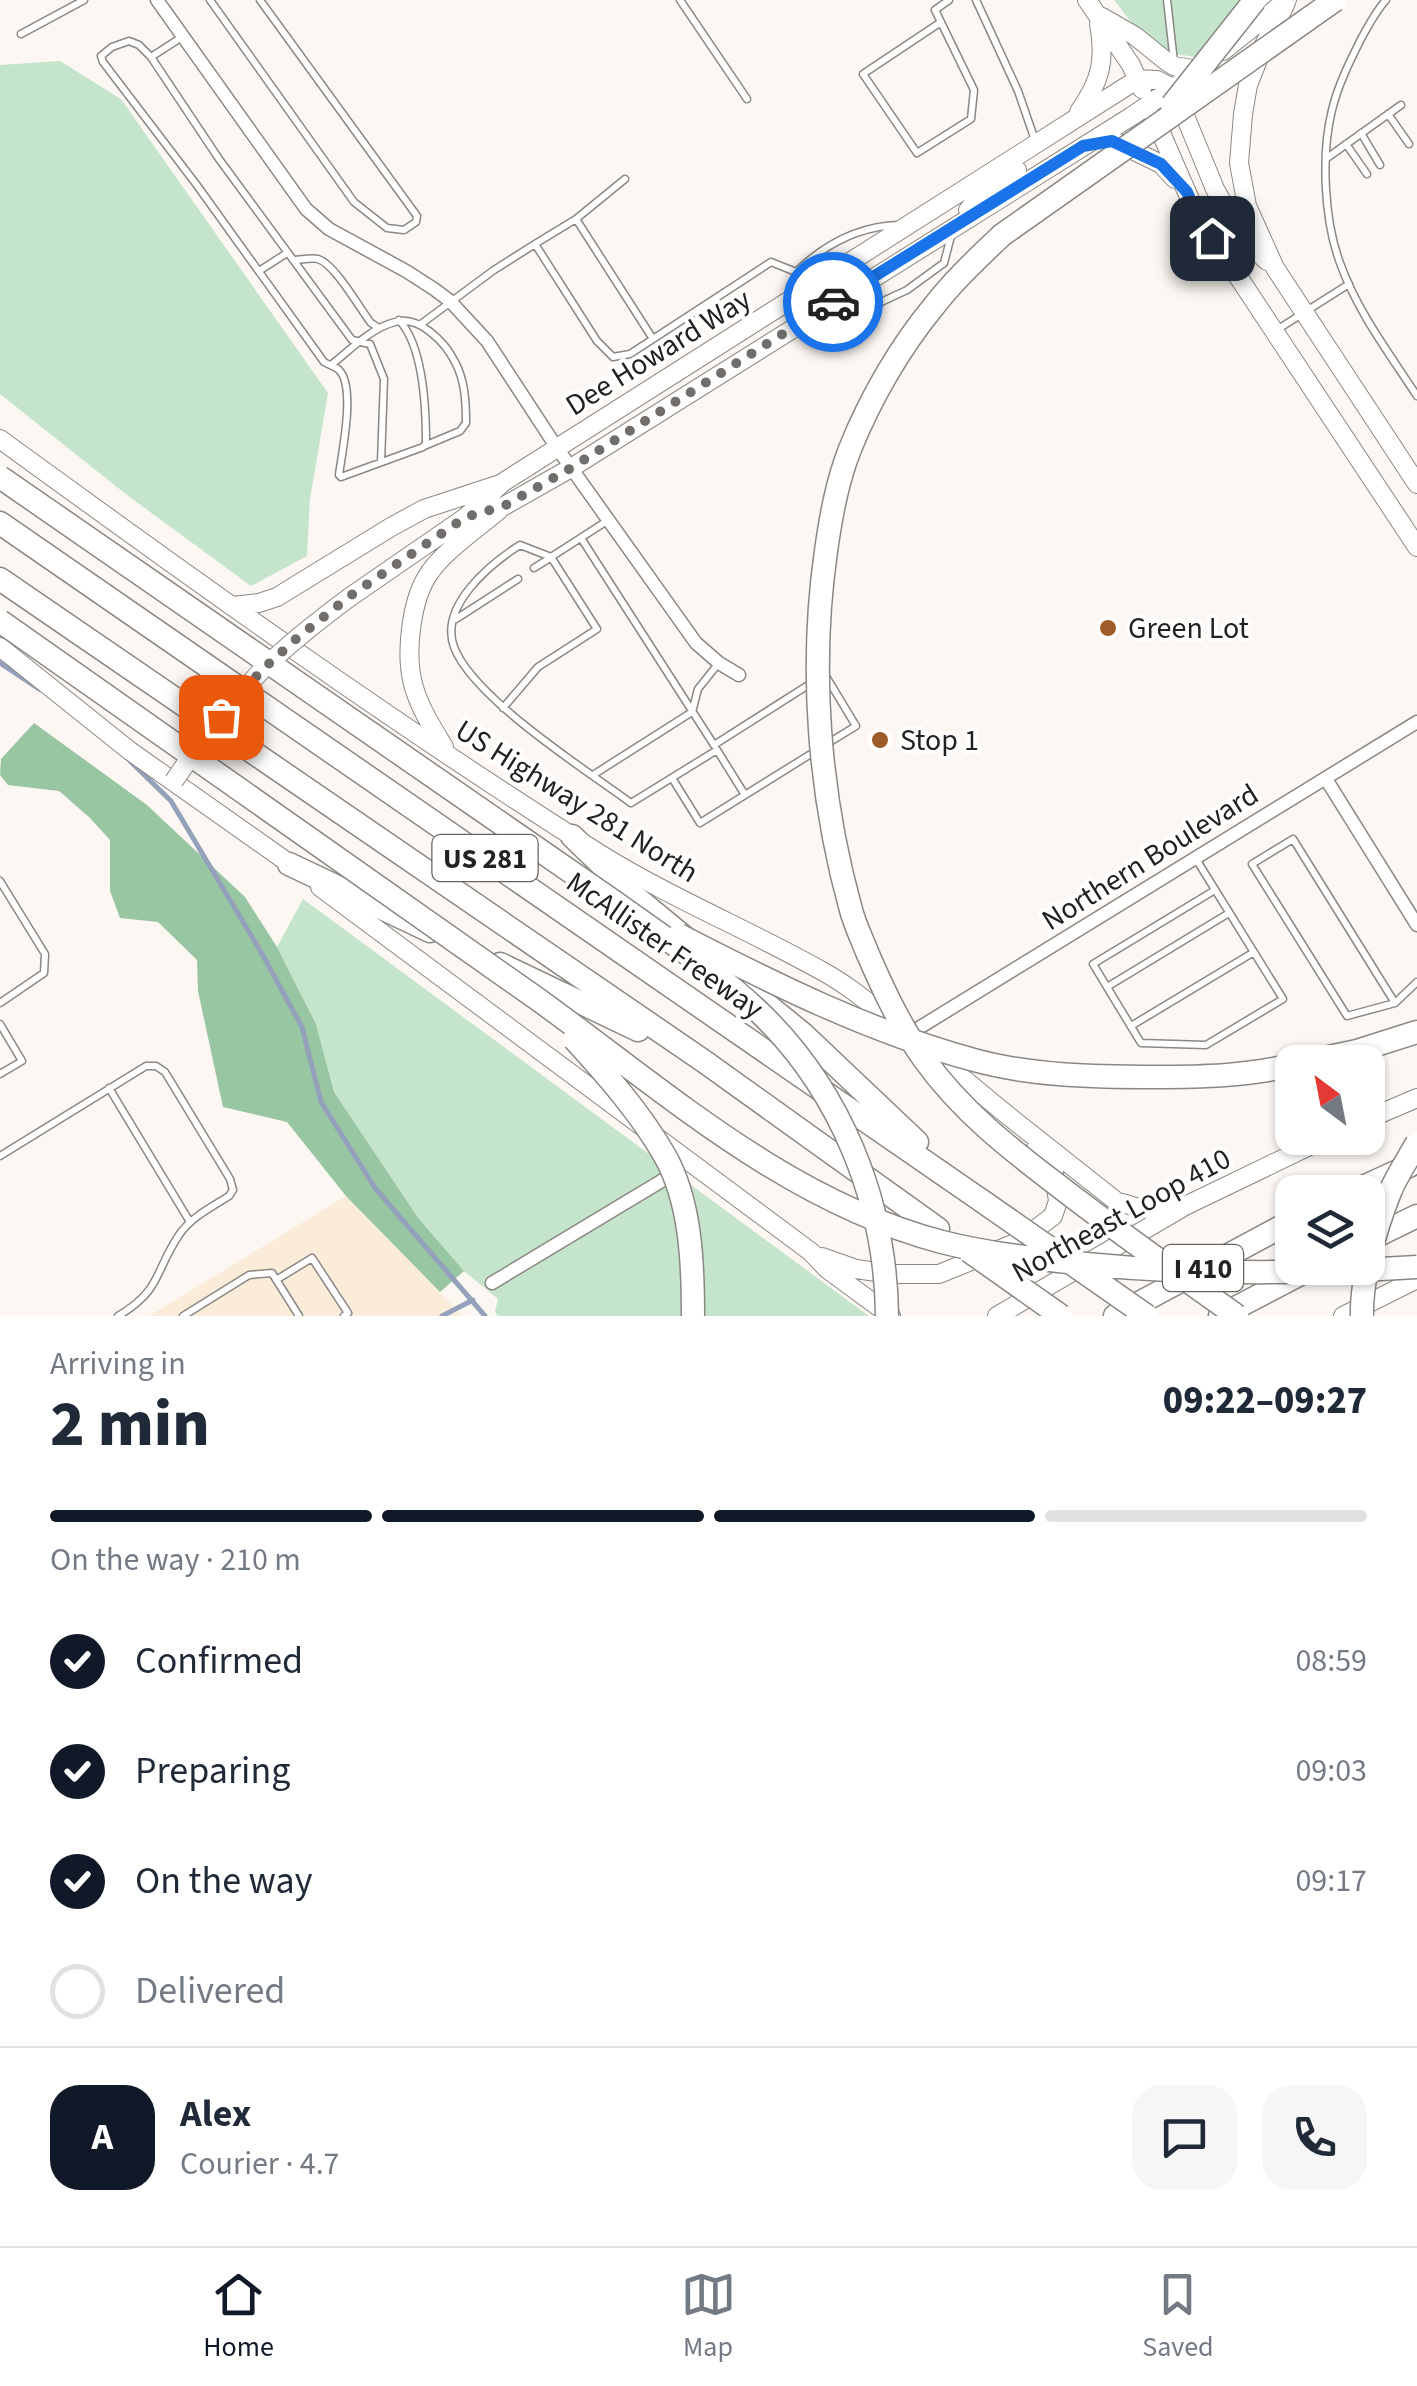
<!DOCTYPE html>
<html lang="en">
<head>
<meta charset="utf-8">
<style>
  :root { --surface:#fff; --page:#f6f6f7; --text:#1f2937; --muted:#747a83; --line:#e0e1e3; --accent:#111827 }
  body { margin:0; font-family:"Source Sans 3",sans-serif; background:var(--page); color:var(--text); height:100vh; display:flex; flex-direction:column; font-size:38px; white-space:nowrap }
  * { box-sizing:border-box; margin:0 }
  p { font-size:32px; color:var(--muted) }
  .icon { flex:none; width:55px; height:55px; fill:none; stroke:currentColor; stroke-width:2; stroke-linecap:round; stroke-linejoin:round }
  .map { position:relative; height:1316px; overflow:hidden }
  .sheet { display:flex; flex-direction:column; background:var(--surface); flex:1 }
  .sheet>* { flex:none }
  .needle { width:65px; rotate:328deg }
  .fabs { position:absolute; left:1275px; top:1045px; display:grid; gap:20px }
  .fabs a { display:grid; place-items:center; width:110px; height:110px; border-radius:20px; background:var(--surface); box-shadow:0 2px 8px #0004; font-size:50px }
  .pin { position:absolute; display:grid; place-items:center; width:85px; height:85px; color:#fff; margin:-42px; border-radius:20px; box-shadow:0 5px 15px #0006 }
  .courier { position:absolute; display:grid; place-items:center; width:100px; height:100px; margin:-50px; border:8px solid #1a73e8; border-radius:50%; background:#fff; color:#222; box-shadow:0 2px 12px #0007 }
  .head em { font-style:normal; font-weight:800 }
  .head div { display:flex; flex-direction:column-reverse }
  .head { display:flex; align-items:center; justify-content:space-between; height:170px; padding:0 50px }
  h1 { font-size:65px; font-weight:800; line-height:75px }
  .bar { display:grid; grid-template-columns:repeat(4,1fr); gap:15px 10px; align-content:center; height:120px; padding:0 50px }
  .bar i { height:12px; border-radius:8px; background:var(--line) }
  .bar .current { background:var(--accent) }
  .bar p { grid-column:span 4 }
  .line { display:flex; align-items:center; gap:25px; padding:0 50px; border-top:2px solid var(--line) }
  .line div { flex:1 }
  .round { display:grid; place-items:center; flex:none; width:105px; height:105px; border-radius:30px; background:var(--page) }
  ol { padding:0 50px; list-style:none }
  li { display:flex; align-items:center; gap:30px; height:110px }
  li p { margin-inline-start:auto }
  li .icon { padding:10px; border-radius:50%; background:var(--accent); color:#fff; stroke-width:4 }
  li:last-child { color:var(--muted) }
  li i { width:55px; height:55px; border:5px solid var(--line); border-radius:50% }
  .tabs { display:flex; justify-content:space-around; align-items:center; height:140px; border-top:2px solid var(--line); background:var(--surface); font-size:28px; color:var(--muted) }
  .tabs a { display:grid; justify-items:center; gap:5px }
  .tabs .current { color:var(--accent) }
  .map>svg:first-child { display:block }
  .commercial { fill:#faecd8 }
  .green { fill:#c4e5cb }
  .forest { fill:#98c5a2 }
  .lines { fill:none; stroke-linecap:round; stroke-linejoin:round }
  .stream { stroke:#93a1ba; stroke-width:5 }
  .service-casing { stroke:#8b8783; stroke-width:9 }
  .minor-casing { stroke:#8b8783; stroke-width:15 }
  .secondary-casing { stroke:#8b8783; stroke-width:20 }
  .motorway-casing { stroke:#8b8783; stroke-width:25 }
  .service { stroke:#fff; stroke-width:6 }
  .minor { stroke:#fff; stroke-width:12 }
  .secondary { stroke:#fff; stroke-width:18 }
  .motorway { stroke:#fff; stroke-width:22 }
  .secondary-bridge-casing { stroke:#8b8783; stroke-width:20; stroke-linecap:butt }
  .motorway-bridge-casing { stroke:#8b8783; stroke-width:25; stroke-linecap:butt }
  .secondary-bridge { stroke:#fff; stroke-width:18 }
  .motorway-bridge { stroke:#fff; stroke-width:22 }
  .done { stroke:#706d6a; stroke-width:10; stroke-dasharray:0 18 }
  .route { stroke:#1a73e8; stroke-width:12 }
  .poi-dot { fill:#a05d2c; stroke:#fff; stroke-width:4 }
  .labels { text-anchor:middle; stroke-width:8; stroke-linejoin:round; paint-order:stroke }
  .shield { fill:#fff; stroke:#666463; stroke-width:2.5 }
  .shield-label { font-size:28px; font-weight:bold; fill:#242220 }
  .street-label { font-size:30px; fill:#242220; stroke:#fff }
  .poi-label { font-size:30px; fill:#242220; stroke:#fff; text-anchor:start }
</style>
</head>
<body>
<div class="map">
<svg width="1417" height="1316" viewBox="0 0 1417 1316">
  <rect width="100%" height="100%" fill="#fcf7f2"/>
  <!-- commercial -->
  <path class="commercial" d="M346,1196l117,120h-314z"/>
  <!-- green -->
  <path class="green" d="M1114,0h153l-70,57 -39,-5 -24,-26z
    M60,61l61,38 207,294 -18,106 -3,57 -56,30 -124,-91 -127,-101v-329z
    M303,899l566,417h-371l-3,-4 3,-13 -34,-28 -45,-52 -85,-127 -18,-68 -39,-77z"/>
  <!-- forest -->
  <path class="forest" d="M34,723l113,82 98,92 32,50 39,77 18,68 85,127 45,52 -24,21 -94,-96 -59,-74 -64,-15 -25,-116 -1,-31 -39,-38 -38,-4 -10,-27v-51l-20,-22 -31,-27 -51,-6 -8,-10 1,-16z"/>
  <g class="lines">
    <!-- stream -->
    <path class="stream" d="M0,663l39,26
      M130,761l41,40 90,151 41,75 19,75 54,86 110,128
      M442,1316l31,-16"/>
    <!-- service casing -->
    <g class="service-casing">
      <path id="service" d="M210,0l144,202 33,26 17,2 12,-8 1,-6 -157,-216
        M680,0l67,99
        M976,0l42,91 18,52
        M1167,0l7,62
        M1386,0c-11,12 -17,25 -25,39 -11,22 -23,46 -29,71 -11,44 -8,110 8,153 17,48 49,90 77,133
        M941,22l-78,52 54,79 54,-34 3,-29 -39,-80 14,-10
        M21,34l63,-34
        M151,57l31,-20
        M1388,114l21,30
        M1361,133l19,32
        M1346,144l21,30
        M1327,158l74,-53
        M576,219l49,-40
        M535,244l41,-25 77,120
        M293,260c8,0 18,-3 25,-1 17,5 42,50 53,64l8,5
        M259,271l28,-18
        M796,272c28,-27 63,-46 103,-47
        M842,302l16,4 21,-3 28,-13 37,-27 7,-27
        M421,324l73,-54 41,-26 62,97 16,16 17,-3 141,-92 25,10 10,16
        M1275,331l74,-47
        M331,365c19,-15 40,-37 64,-43 24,-7 50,20 60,40 10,18 11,41 11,61l-6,8 -36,15
        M381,462l3,-83 -14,-35 -18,-4 -133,-181 -68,-102 -12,-12 -10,-4 -17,6 -11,9 2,6 93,122 128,178c5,3 11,4 15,8 17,17 3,82 0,105l2,2 82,-30 3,-4c0,-35 -2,-96 -27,-123
        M581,538l133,207 99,-63
        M551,557l-31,-12c-30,19 -81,61 -66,102 19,51 132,123 177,156l86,-53
        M534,568l16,-10
        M456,619l62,-40
        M503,708l35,-41 59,-38 -46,-72 56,-36
        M825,745l31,-19 -29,-48
        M717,750l28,45
        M593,775l99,-63 6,-23 20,-25
        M672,778l28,45 114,-71
        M1196,859l87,140 -77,46 -65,-2 -48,-79 122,-74
        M0,881l45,73 -1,19 -44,30
        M1107,987l122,-74
        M1395,1003l-102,-164 -41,25 95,152 48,-13 22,-21
        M0,1024l22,37 -22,13
        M1131,1026l123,-74
        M109,1088l81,134
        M0,1156l146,-90h10l9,6 65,107 3,11 -4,6c-17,11 -38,21 -50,39 -25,37 -17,55 -61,81
        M276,1280l36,-22 36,55 -4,3
        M183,1316l66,-41 23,-2 27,43"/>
    </g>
    <!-- minor casing -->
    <g class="minor-casing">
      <path id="minor" d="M157,0l149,209 23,20 77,42 28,18 16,12 37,40 70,107 139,195 23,20 20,12
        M1326,779l91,146
        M909,1034l508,-312
        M492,1283l186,-112"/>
    </g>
    <!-- secondary casing -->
    <g class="secondary-casing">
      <path id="secondary" d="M1087,0l44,65 11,24
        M1285,5l-22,42 -15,38 -5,29 -4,49 8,43 28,62 142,216
        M1102,17l33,19 31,25 8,5 24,4
        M1223,51l64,-51
        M1138,79l19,1 17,9 41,100 26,47 26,25
        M1079,112c21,-30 27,-51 20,-88
        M1154,117l42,96 221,334
        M1118,143l43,21 14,15
        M968,210l11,-13 38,-27
        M0,439c196,143 394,285 600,415 71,44 149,76 222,117 28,15 54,38 80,58
        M466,517l38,-11 67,-38 561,-352 54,-37
        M350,597l116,-80 36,-34 636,-404
        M233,606l26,-3 18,-6 114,-70 33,-18 73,-24
        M0,647l130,104 170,120
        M444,747c-12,-20 -25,-40 -31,-63 -8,-31 -2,-86 17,-112 13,-20 50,-46 69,-62
        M320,887l491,365 16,17 64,47
        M926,1048l80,66 110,87 26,8 43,-3
        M1368,1119l49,-21
        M822,1257l34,12 34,5h49l81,-33 33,-25 5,-15 -5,-34 -17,-19
        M997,1316l188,-110 141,-68
        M1343,1316l74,-37"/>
    </g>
    <!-- motorway casing -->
    <g class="motorway-casing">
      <path id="motorway" d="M0,523l982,678
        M0,579l705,483 233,167
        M572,836l61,59 63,52
        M289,864l141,67
        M500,964l138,66
        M744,986l59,48 114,108
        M1305,1062l52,-11 60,-19
        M1352,1192l57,-26
        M1368,1240l49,-24
        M1115,1316l177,-95
        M1220,1316l90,-47"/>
    </g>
    <!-- service -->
    <use href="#service" class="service"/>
    <!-- minor -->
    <use href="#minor" class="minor"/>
    <!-- secondary -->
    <use href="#secondary" class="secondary"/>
    <!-- motorway -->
    <use href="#motorway" class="motorway"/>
    <!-- secondary-bridge casing -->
    <g class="secondary-bridge-casing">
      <path id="secondary-bridge" d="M174,781c26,-39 55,-76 87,-110 27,-27 58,-51 89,-74"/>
    </g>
    <!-- motorway-bridge casing -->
    <g class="motorway-bridge-casing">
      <path id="motorway-bridge" d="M1172,105l83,-105
        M0,477l616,426c47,34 97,66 140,106 84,79 130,192 131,307
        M0,621c179,126 358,251 536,377 128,92 250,203 406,244 47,12 96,17 144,22 111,11 220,10 331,3
        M679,935c95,49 191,97 295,125 58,16 122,17 182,17 45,0 92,-1 136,-12
        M574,1039c33,36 67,75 91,117 26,46 28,108 28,160
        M982,1201l165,115
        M969,1251l92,65
        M1237,1316c-59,-42 -119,-84 -177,-129 -50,-38 -99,-76 -136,-128 -24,-33 -41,-70 -57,-107 -5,-13 -12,-27 -16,-42 -32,-115 -42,-241 -25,-359 5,-35 11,-69 24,-102 20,-50 50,-102 84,-143 20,-26 44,-48 68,-71l333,-235
        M1362,1316c-1,-38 14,-89 28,-124 7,-17 18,-33 27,-49"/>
    </g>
    <!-- secondary-bridge -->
    <use href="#secondary-bridge" class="secondary-bridge"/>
    <!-- motorway-bridge -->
    <use href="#motorway-bridge" class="motorway-bridge"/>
  </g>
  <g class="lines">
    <!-- done -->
    <path class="done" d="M221,717l40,-46 35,-32 54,-43 82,-56 34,-23 38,-11 67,-38 262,-166"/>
    <!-- route -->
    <path class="route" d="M833,302l250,-156 29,-5 49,23 26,28 9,21 16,25"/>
  </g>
  <!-- markers -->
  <g class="poi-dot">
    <circle cx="1108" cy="628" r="10"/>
    <circle cx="880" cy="740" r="10"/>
  </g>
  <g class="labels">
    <!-- shield labels -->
    <g class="shield">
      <rect x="432.5" y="835" width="105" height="46" rx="8"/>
      <rect x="1163" y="1245" width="80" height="46" rx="8"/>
    </g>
    <g class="shield-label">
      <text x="485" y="868">US 281</text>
      <text x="1203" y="1278">I 410</text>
    </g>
    <!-- street labels -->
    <g class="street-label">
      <text transform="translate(658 352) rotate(-32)" y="10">Dee Howard Way</text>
      <text transform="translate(577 801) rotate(32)" y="10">US Highway 281 North</text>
      <text transform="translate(1150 857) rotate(-32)" y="10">Northern Boulevard</text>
      <text transform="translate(665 945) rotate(35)" y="10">McAllister Freeway</text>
      <text transform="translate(1121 1215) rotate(-29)" y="10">Northeast Loop 410</text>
    </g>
    <!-- poi labels -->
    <g class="poi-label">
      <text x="1128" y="638">Green Lot</text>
      <text x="900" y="750">Stop 1</text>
    </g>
  </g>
</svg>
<div class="fabs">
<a><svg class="needle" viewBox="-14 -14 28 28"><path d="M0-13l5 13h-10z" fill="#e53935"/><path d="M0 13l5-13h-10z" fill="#747a83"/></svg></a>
<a><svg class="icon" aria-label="layers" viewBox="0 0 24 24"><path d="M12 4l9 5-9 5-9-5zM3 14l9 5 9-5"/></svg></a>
</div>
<div class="pin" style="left:221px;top:717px;background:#ea580c"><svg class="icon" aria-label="bag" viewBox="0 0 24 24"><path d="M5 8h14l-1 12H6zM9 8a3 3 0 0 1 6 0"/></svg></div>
<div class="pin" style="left:1212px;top:238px;background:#1f2937"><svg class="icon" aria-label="home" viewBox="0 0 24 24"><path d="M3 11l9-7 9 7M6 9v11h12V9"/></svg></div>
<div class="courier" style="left:833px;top:302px"><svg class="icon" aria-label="car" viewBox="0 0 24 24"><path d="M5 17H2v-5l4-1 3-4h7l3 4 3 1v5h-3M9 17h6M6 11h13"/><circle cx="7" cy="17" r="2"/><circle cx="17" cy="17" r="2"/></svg></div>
</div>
<section class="sheet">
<div class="head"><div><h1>2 min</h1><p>Arriving in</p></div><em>09:22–09:27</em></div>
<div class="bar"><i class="current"></i><i class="current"></i><i class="current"></i><i></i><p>On the way · 210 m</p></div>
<ol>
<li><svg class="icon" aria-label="check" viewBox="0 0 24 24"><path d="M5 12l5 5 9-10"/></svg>Confirmed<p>08:59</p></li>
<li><svg class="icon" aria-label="check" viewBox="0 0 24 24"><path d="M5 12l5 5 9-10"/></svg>Preparing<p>09:03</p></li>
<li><svg class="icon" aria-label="check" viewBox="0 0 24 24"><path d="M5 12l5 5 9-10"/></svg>On the way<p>09:17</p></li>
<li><i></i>Delivered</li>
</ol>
<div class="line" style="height:180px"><b class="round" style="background:var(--accent);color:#fff">A</b><div><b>Alex</b><p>Courier · 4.7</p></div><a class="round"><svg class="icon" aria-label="chat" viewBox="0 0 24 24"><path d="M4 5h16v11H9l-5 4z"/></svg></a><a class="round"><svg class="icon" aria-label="phone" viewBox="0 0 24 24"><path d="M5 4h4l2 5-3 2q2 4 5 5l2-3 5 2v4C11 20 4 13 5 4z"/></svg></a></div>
</section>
<nav class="tabs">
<a class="current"><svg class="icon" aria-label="home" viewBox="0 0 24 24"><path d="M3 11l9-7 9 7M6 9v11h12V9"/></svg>Home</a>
<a><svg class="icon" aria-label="map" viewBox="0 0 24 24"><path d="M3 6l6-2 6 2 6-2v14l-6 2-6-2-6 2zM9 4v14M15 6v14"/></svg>Map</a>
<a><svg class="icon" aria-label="saved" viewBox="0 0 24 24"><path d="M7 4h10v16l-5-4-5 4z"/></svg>Saved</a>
</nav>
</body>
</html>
